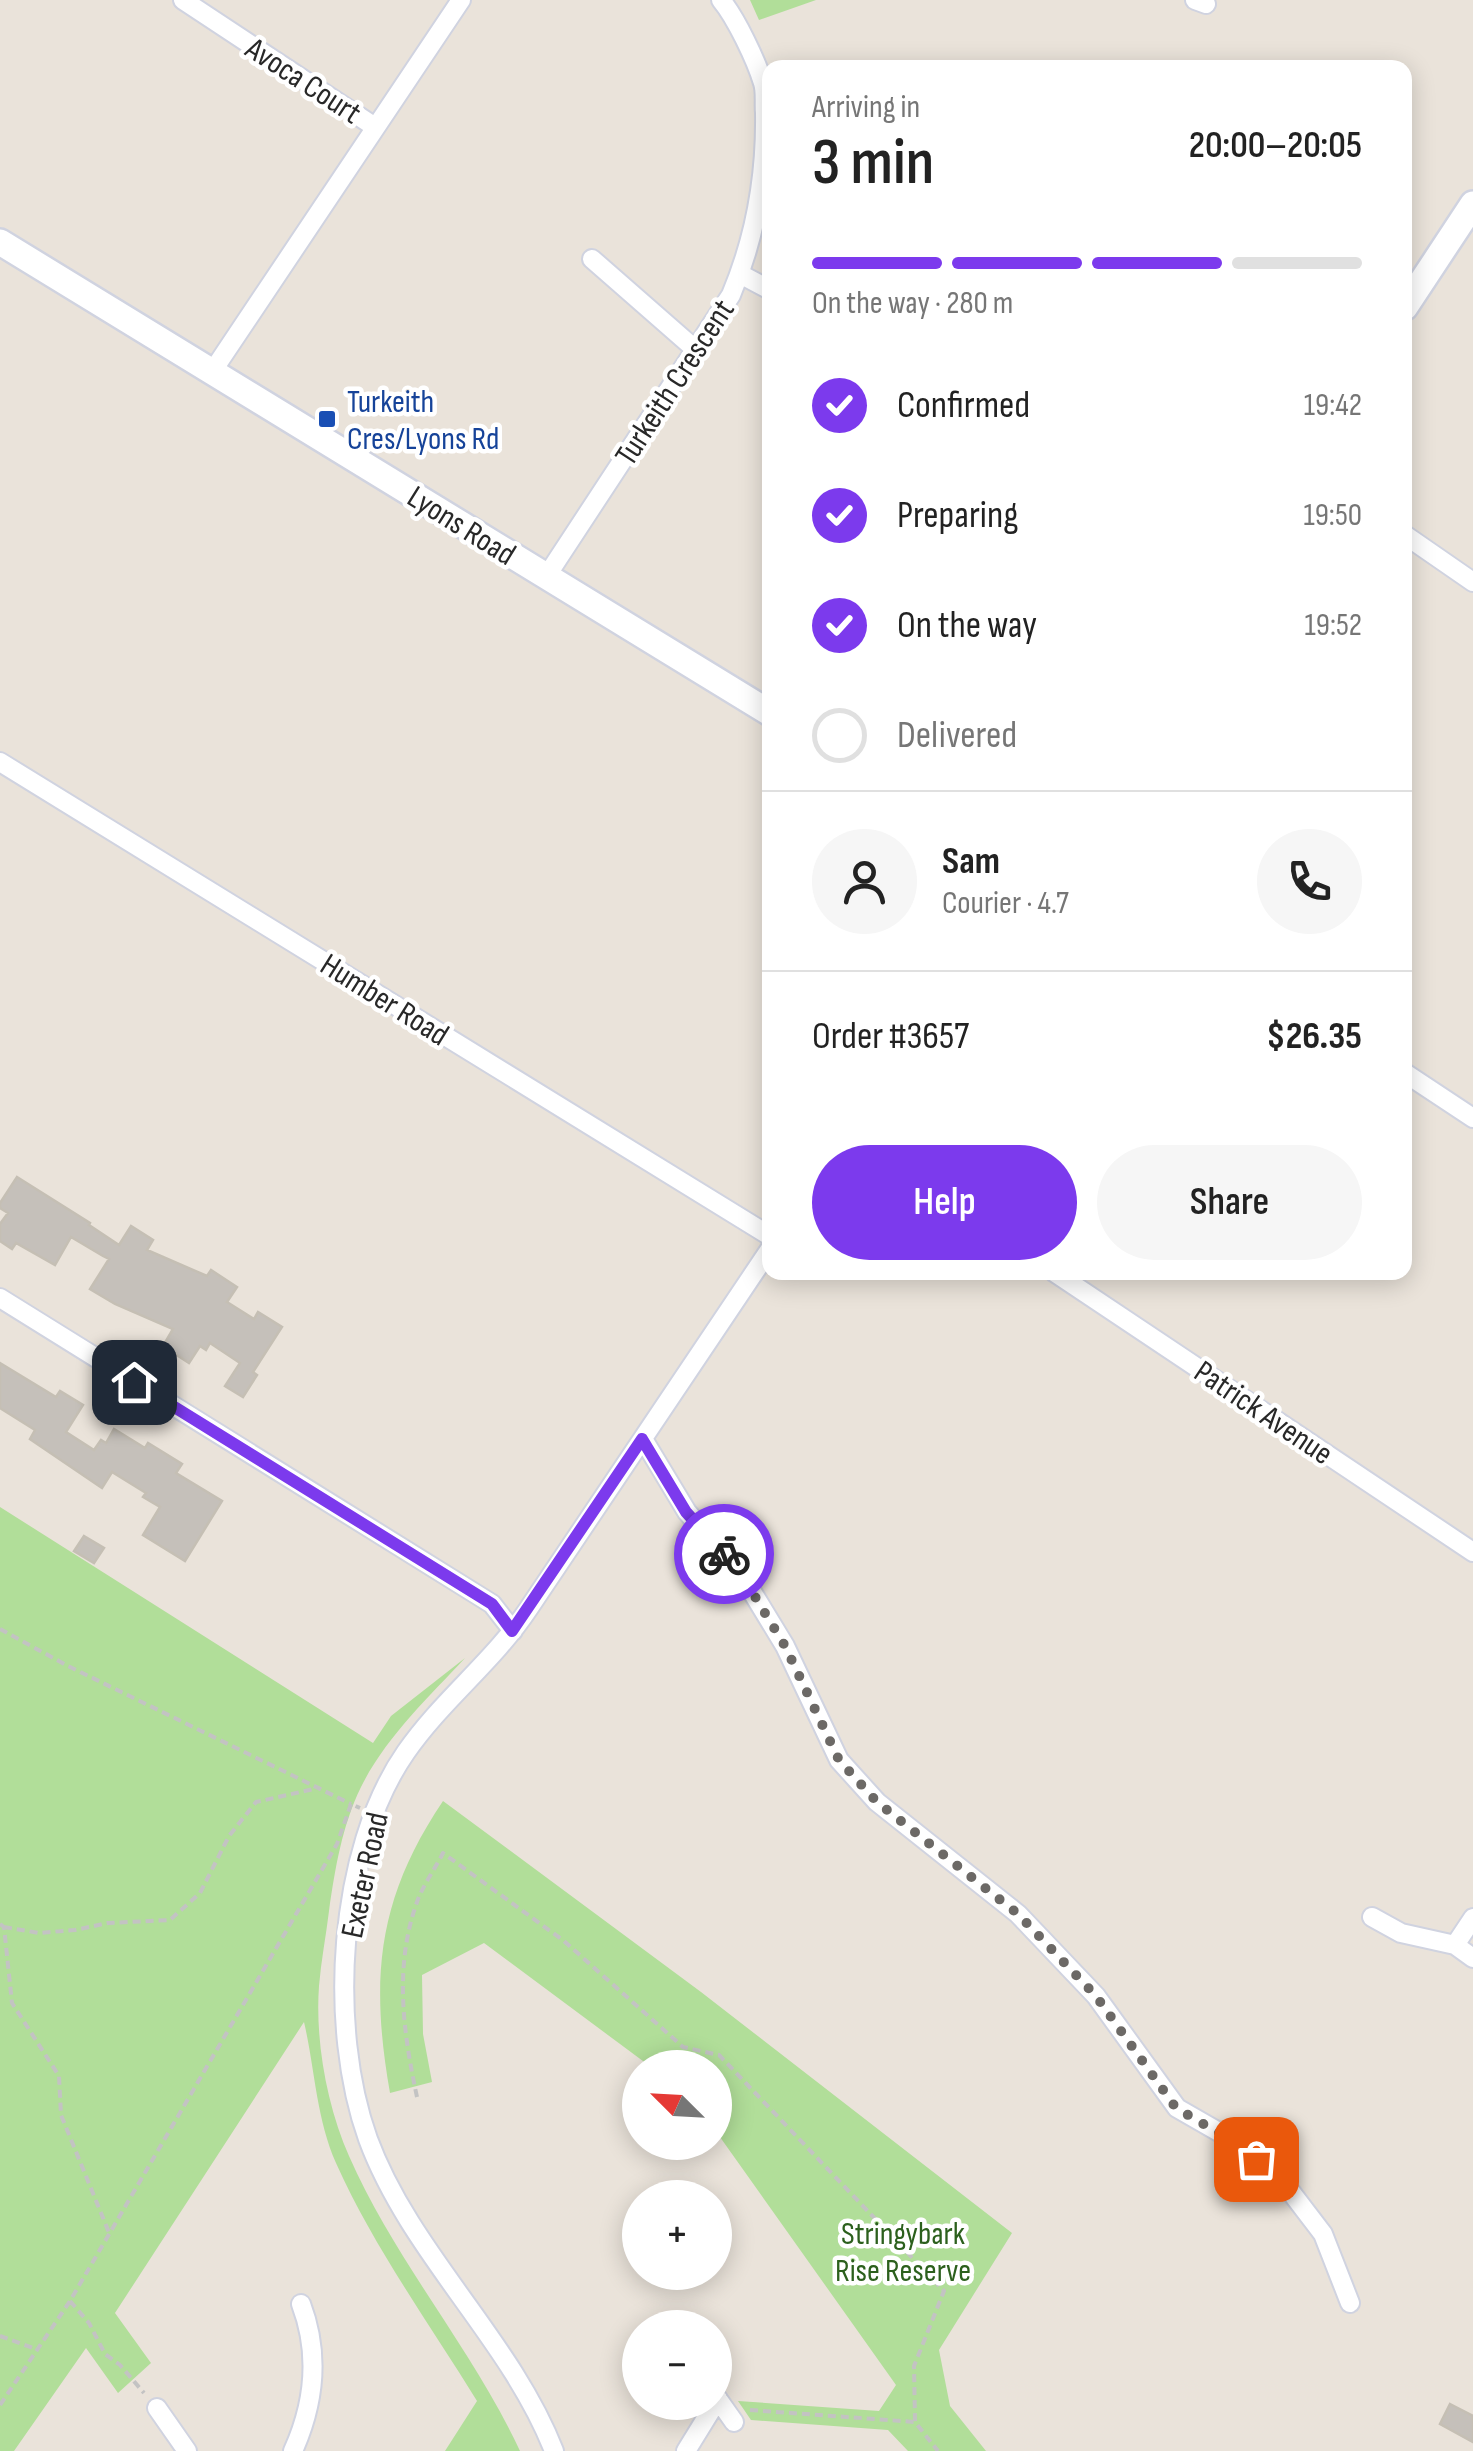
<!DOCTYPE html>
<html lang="en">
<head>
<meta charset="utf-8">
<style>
  :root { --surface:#fff; --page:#f6f6f6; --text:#222; --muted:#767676; --line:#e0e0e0; --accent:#7c3aed }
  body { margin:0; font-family:"Sofia Sans Condensed",sans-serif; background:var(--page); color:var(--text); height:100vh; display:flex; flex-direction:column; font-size:38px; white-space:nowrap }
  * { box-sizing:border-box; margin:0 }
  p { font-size:32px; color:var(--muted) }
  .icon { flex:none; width:55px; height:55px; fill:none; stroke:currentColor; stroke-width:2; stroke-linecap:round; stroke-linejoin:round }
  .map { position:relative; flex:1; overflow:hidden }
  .details { position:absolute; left:762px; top:60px; width:650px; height:1220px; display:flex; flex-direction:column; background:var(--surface); border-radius:20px; box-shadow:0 5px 25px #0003 }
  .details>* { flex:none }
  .needle { width:65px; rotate:294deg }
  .fabs { position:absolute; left:622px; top:2050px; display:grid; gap:20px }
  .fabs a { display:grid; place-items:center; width:110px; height:110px; border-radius:50%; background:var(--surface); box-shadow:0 5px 25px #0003; font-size:50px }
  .pin { position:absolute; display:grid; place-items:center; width:85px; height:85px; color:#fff; margin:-42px; border-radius:20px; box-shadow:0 5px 15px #0006 }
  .courier { position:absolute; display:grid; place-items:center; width:100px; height:100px; margin:-50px; border:8px solid #7c3aed; border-radius:50%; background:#fff; color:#222; box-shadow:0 2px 12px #0007 }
  .overview em { font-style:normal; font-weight:600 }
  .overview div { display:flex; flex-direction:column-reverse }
  .overview { display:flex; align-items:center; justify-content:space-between; height:170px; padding:0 50px }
  h1 { font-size:65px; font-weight:600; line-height:75px }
  .bar { display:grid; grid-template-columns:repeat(4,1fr); gap:15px 10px; align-content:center; height:120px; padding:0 50px }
  .bar i { height:12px; border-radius:8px; background:var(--line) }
  .bar .active { background:var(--accent) }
  .bar p { grid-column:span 4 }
  .line { display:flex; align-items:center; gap:25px; padding:0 50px; border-top:2px solid var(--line) }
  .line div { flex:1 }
  .round { display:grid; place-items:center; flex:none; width:105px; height:105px; border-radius:52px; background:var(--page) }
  ol { padding:0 50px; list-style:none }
  li { display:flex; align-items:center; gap:30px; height:110px }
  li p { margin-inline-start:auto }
  li .icon { padding:10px; border-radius:50%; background:var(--accent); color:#fff; stroke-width:4 }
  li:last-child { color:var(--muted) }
  li i { width:55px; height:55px; border:5px solid var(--line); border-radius:50% }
  .cta { display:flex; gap:20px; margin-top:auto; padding:20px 50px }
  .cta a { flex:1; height:115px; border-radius:60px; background:var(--accent); color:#fff; font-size:40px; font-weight:600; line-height:115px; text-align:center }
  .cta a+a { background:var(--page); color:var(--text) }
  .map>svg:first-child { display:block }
  .green { fill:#b1de99 }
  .building { fill:#c5c0ba; stroke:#c5bfb4; stroke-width:2.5 }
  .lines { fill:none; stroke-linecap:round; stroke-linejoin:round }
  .minor-casing { stroke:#d0d3e0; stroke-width:22 }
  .secondary-casing { stroke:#d0d3e0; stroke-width:30 }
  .path { stroke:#c3c3c3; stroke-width:4; stroke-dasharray:8 5; stroke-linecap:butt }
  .minor { stroke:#fff; stroke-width:18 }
  .secondary { stroke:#fff; stroke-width:25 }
  .done { stroke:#6c6966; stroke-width:10; stroke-dasharray:0 18 }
  .route { stroke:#7c3aed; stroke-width:12 }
  .transit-dot { fill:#1a4fb4; stroke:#fff; stroke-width:4 }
  .labels { text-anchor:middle; stroke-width:9; stroke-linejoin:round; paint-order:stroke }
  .street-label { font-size:32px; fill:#282828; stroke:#fff }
  .transit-label { font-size:32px; fill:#164399; stroke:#fff; text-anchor:start }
  .park-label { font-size:32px; fill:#2c601d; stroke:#fff }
</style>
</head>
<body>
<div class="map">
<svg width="1473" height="2451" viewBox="0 0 1473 2451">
  <rect width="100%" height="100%" fill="#eae3da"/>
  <!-- green -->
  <path class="green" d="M750,0h66l-57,20z
    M0,1507l373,236 18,-27 74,-58c-37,40 -79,79 -104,129 -19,39 -26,82 -32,124 -3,25 -8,50 -10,75 -4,55 8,120 30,170 46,105 123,192 171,295h-75l32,-50c-48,-78 -104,-155 -141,-238 -20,-46 -21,-94 -32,-141l-189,291 36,50 -33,30 -32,-45 -72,103h-14z
    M443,1801l258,191 311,241 -73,117 11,56 36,45h-78l-20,-21 -137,-10 -13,-19 141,10 17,-26 -181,-255v-62l-64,-1 -167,-124 -62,32 1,59 9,48 -42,11c-20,-114 -13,-194 53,-292z"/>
  <!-- building -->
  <path class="building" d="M17,1177l73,46 -1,2 30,20 12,-19 22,14 -6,10 60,26 4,-6 26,17 -10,15 27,17 4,-7 24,15 -29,45 4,3 -14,22 -18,-11 15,-23 -30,-20 -4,7 -6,-4 -11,17 -26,-17 10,-17 -58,-25 -25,-15 19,-30 -6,-3 -32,-19 -16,28 -39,-22 -4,6 -12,-8v-17l8,-11 -8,-5v-5z
    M0,1363l56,34 4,-6 23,14 -17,27 28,18 7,-10 5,3 8,-14 31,19 3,-5 34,21 -6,9 46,28 -37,60 -42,-26 17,-28 -17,-10 3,-4 -34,-21 -10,16 -72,-49 5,-9 -35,-22z
    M84,1536l20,12 -10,15 -20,-12z
    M1450,2404l23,12v26l-33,-18z"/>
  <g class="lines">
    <!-- minor casing -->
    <g class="minor-casing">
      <path id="minor" d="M183,0l192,127
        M1195,0l11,4
        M592,259l104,91
        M740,274l30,16
        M212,372l249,-372
        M1405,535l68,47
        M546,577l185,-282c24,-57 35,-120 34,-182 -1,-9 1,-21 -2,-30 -7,-23 -27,-65 -42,-83
        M0,762l770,474
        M1405,1073l68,45
        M1054,1272l419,280
        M0,1298l492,306 21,27
        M643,1439l44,73 53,60 45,74 54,114 38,42 141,112 78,82 81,112 54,31 50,40 42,55 27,69
        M1372,1917l29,16 54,12 18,13
        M1455,1945l18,-27
        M715,2395l19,27
        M157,2408l30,43
        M293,2451c22,-49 27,-97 8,-147
        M554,2451c-43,-111 -144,-198 -186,-312 -40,-111 -31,-288 38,-387 36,-52 88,-91 123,-144 81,-119 161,-239 241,-359
        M686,2451l32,-52"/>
    </g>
    <!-- secondary casing -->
    <g class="secondary-casing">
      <path id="secondary" d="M0,242l770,471
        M1405,307l68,-103"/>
    </g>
    <!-- path -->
    <path class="path" d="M0,1629l68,37 283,138
      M0,1924l4,3 8,76 47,73 2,39 49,120
      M4,1927l35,6 36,-3 33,-7 62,-3 30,-27 29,-57 27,-34 58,-13
      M417,2097c-14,-65 -23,-131 0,-195 6,-17 18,-33 26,-49l121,88 119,106 36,8 225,236 -30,75 1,56 23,29
      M70,2301l19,22 16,31 15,11 24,28
      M0,2336l36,13
      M0,2405l70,-104 267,-457 14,-40 9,4
      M750,2410l165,12"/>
    <!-- minor -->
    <use href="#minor" class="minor"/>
    <!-- secondary -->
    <use href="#secondary" class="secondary"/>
  </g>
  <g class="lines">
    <!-- done -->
    <path class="done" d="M724,1554l16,18 45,74 54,114 38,42 141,112 78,82 80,112 55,32 25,19"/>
    <!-- route -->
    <path class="route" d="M134,1382l358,222 20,27 130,-192 44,73 38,42"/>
  </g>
  <!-- markers -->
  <rect class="transit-dot" x="317" y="409" width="20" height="20" rx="5"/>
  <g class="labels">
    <!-- street labels -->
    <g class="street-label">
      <text transform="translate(304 80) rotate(33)" y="11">Avoca Court</text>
      <text transform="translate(674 382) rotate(-57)" y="11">Turkeith Crescent</text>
      <text transform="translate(462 525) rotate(32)" y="11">Lyons Road</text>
      <text transform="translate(385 999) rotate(32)" y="11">Humber Road</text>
      <text transform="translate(1264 1412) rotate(34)" y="11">Patrick Avenue</text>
      <text transform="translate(364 1875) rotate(-78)" y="11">Exeter Road</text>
    </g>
    <!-- transit labels -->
    <g class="transit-label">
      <text x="347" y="412">Turkeith<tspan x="347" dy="37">Cres/Lyons Rd</tspan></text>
    </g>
    <!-- park labels -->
    <g class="park-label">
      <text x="903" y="2244">Stringybark<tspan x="903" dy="37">Rise Reserve</tspan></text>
    </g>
  </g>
</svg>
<div class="fabs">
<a><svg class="needle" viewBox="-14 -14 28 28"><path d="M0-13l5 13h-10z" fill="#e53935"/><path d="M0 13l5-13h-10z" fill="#767676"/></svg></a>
<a>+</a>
<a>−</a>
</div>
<div class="pin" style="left:1256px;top:2159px;background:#ea580c"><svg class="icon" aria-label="bag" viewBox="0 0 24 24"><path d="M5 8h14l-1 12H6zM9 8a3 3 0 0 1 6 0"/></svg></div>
<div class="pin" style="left:134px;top:1382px;background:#1f2937"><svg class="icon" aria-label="home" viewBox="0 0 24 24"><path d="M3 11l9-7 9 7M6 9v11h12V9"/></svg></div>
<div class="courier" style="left:724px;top:1554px"><svg class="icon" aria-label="bike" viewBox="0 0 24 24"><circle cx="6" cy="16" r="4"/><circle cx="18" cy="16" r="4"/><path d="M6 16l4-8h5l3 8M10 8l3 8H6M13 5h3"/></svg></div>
<section class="details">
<div class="overview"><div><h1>3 min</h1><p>Arriving in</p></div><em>20:00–20:05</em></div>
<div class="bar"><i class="active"></i><i class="active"></i><i class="active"></i><i></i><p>On the way · 280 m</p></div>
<ol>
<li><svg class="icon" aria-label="check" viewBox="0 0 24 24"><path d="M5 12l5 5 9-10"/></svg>Confirmed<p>19:42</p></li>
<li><svg class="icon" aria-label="check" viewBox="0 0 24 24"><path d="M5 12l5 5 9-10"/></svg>Preparing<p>19:50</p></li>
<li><svg class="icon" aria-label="check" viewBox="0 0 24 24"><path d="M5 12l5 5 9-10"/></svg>On the way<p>19:52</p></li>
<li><i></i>Delivered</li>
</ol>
<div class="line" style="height:180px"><a class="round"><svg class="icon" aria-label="person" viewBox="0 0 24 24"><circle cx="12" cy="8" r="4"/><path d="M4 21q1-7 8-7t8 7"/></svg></a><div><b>Sam</b><p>Courier · 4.7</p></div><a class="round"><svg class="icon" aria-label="phone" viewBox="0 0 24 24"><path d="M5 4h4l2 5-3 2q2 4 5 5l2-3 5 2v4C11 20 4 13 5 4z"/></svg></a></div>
<div class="line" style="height:130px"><div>Order #3657</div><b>$26.35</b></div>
<div class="cta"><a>Help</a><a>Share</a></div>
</section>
</div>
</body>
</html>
